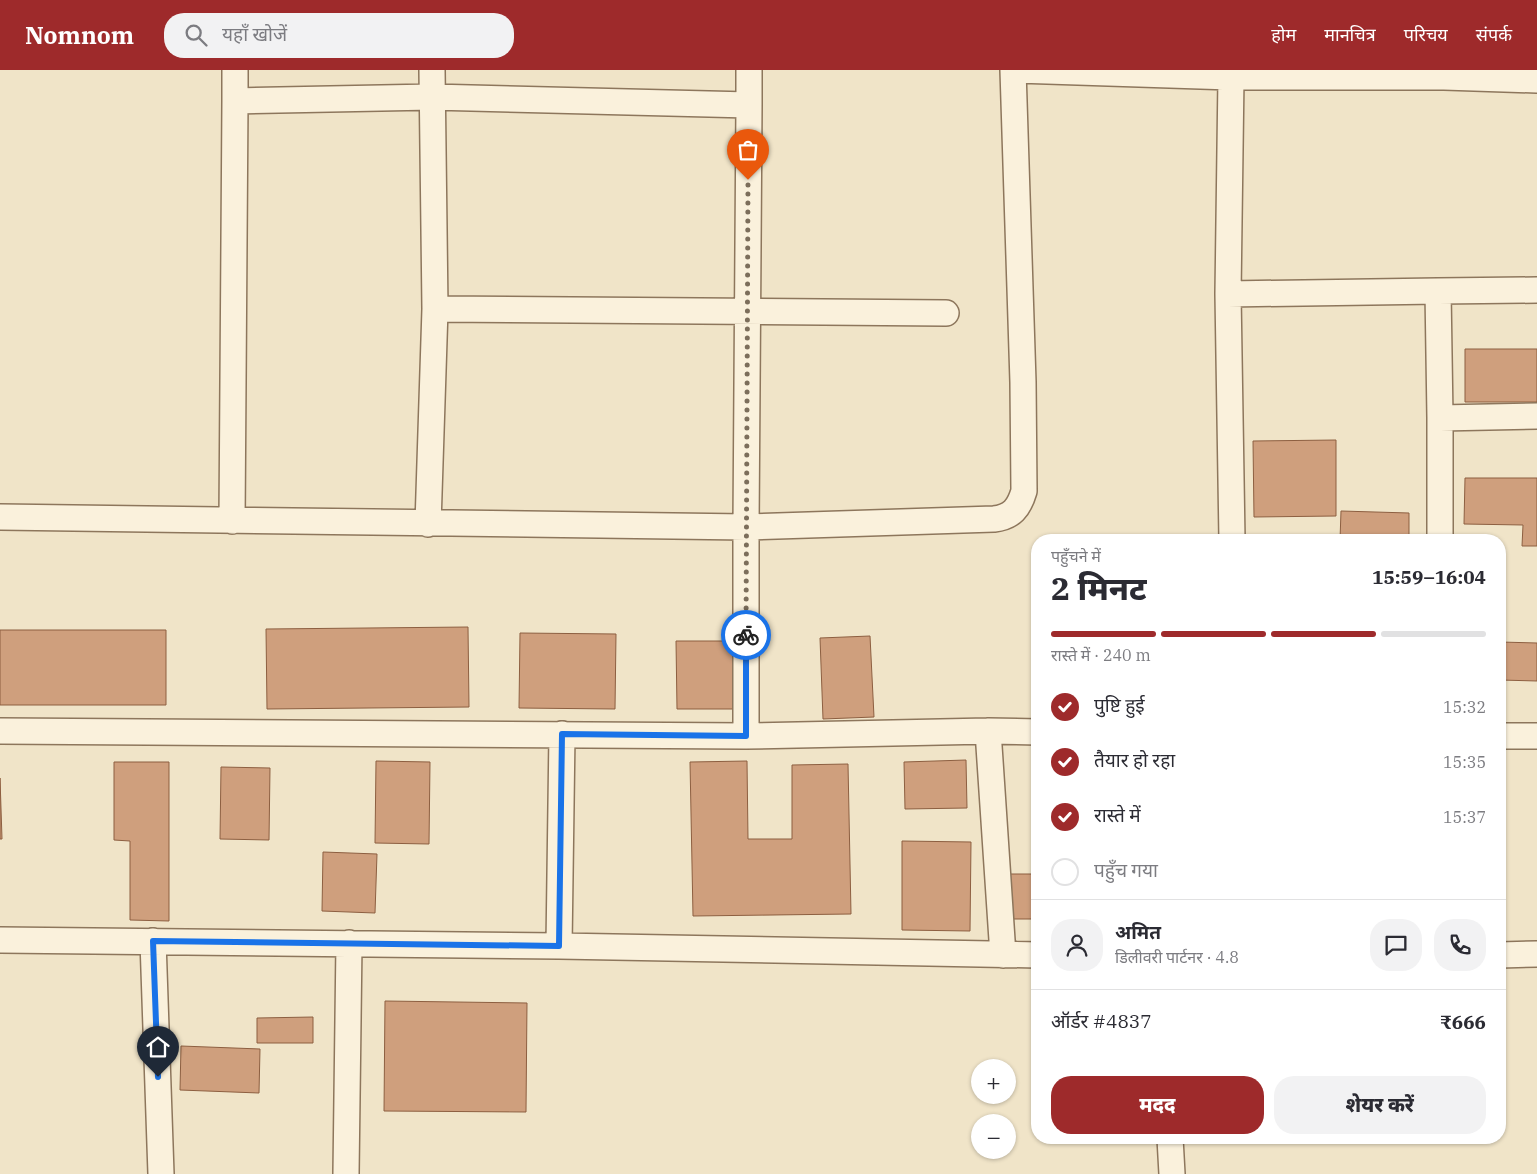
<!DOCTYPE html>
<html lang="hi">
<head>
<meta charset="utf-8">
<style>
  :root { --surface:#fff; --page:#f2f2f3; --text:#2b2b33; --muted:#7c7c81; --line:#e1e1e2; --accent:#9e2a2b }
  body { margin:0; font-family:"IBM Plex Serif","Noto Sans Devanagari",serif; background:var(--page); color:var(--text); height:100vh; display:flex; flex-direction:column; font-size:19px; white-space:nowrap }
  * { box-sizing:border-box; margin:0 }
  p { font-size:16px; color:var(--muted) }
  .icon { flex:none; width:28px; height:28px; fill:none; stroke:currentColor; stroke-width:2; stroke-linecap:round; stroke-linejoin:round }
  .map { position:relative; flex:1; overflow:hidden }
  .sheet { position:absolute; left:1031px; top:464px; width:475px; height:610px; display:flex; flex-direction:column; background:var(--surface); border-radius:20px; box-shadow:0 1px 4px #0004 }
  .sheet>* { flex:none }
  .fabs { position:absolute; left:971px; top:989px; display:grid; gap:10px }
  .fabs a { display:grid; place-items:center; width:45px; height:45px; border-radius:50%; background:var(--surface); box-shadow:0 1px 4px #0004; font-size:25px }
  .pin { position:absolute; display:grid; place-items:center; width:42px; height:42px; color:#fff; margin:-51px -21px; border-radius:50% 50% 50% 0; rotate:-45deg; box-shadow:0 0 5px #0007 }
  .pin .icon { rotate:45deg }
  .courier { position:absolute; display:grid; place-items:center; width:50px; height:50px; margin:-25px; border:4px solid #1a73e8; border-radius:50%; background:#fff; color:#222; box-shadow:0 1px 6px #0007 }
  .head em { font-style:normal; font-weight:800 }
  .head div { display:flex; flex-direction:column-reverse }
  .head { display:flex; align-items:center; justify-content:space-between; height:85px; padding:0 20px }
  h1 { font-size:32px; font-weight:800; line-height:38px }
  .bar { display:grid; grid-template-columns:repeat(4,1fr); gap:8px 5px; align-content:center; height:60px; padding:0 20px }
  .bar i { height:6px; border-radius:4px; background:var(--line) }
  .bar .selected { background:var(--accent) }
  .bar p { grid-column:span 4 }
  .line { display:flex; align-items:center; gap:12px; padding:0 20px; border-top:1px solid var(--line) }
  .line div { flex:1 }
  .round { display:grid; place-items:center; flex:none; width:52px; height:52px; border-radius:20px; background:var(--page) }
  ol { padding:0 20px; list-style:none }
  li { display:flex; align-items:center; gap:15px; height:55px }
  li p { margin-inline-start:auto }
  li .icon { padding:5px; border-radius:50%; background:var(--accent); color:#fff; stroke-width:4 }
  li:last-child { color:var(--muted) }
  li i { width:28px; height:28px; border:2px solid var(--line); border-radius:50% }
  .button { display:flex; gap:10px; margin-top:auto; padding:10px 20px }
  .button a { flex:1; height:58px; border-radius:20px; background:var(--accent); color:#fff; font-size:20px; font-weight:800; line-height:58px; text-align:center }
  .button a+a { background:var(--page); color:var(--text) }
  header { display:flex; align-items:center; gap:30px; box-sizing:border-box; height:70px; padding:0 25px; background:var(--accent); color:#fff }
  header strong { font-size:24px }
  nav { display:flex; gap:28px; margin-inline-start:auto; font-size:18px }
  .search { width:350px; height:45px; background:var(--page); display:flex; align-items:center; gap:12px; box-sizing:border-box; padding:0 18px; border-radius:20px; color:var(--muted); font-size:19px }
  .map>svg:first-child { display:block }
  .building { fill:#cf9f7d; stroke:#8d5f41 }
  .lines { fill:none; stroke-linecap:round; stroke-linejoin:round }
  .minor-casing { stroke:#8d765c; stroke-width:28 }
  .minor { stroke:#faf1dc; stroke-width:25 }
  .done { stroke:#7c6e5b; stroke-width:5; stroke-dasharray:0 9 }
  .route { stroke:#1a73e8; stroke-width:6 }
</style>
</head>
<body>
<header>
<strong>Nomnom</strong>
<div class="search"><svg class="icon" aria-label="search" viewBox="0 0 24 24"><circle cx="10" cy="10" r="6"/><path d="M15 15l6 6"/></svg>यहाँ खोजें</div>
<nav><a>होम</a><a>मानचित्र</a><a>परिचय</a><a>संपर्क</a></nav>
</header>
<div class="map">
<svg width="1537" height="1104" viewBox="0 0 1537 1104">
  <rect width="100%" height="100%" fill="#f0e4c8"/>
  <!-- building -->
  <path class="building" d="M1465,279h72v53h-72z
    M1336,370v76l-82,1 -1,-76z
    M1465,408h72v68h-15l1,-21 -59,-1z
    M1341,441l68,2v27h-69z
    M468,557l1,80 -202,2 -1,-80z
    M0,560h166v75h-166z
    M520,563l96,1 -1,75 -96,-1z
    M870,566l4,81 -51,2 -3,-81z
    M676,571h58v68h-57z
    M1500,572l37,1v38l-37,-1z
    M1033,575h5v71h-5z
    M966,690l1,48 -62,1 -1,-47z
    M376,691l54,1 -1,82 -54,-1z
    M747,691l1,78h44v-74l56,-1 3,150 -158,2 -3,-154z
    M114,692h55v159l-39,-1v-79l-16,-1z
    M221,697l49,1 -1,72 -49,-1z
    M0,708l2,61h-2z
    M902,771l69,1 -1,89 -68,-1z
    M323,782l54,2 -2,59 -53,-2z
    M1010,804h28v45h-28z
    M385,931l142,2 -1,109 -142,-1z
    M313,947v26h-56v-25z
    M181,976l79,3 -1,44 -79,-3z"/>
  <g class="lines">
    <!-- minor casing -->
    <g class="minor-casing">
      <path id="minor" d="M432,0l3,239
        M749,0v35
        M1231,7h213l93,3
        M1438,221l99,-1
        M0,447l746,10 3,-422 -317,-8 -197,4v-31
        M232,451l3,-420
        M428,454l7,-215 511,4
        M1232,470l-4,-246 210,-3 2,127
        M1440,470v-122l97,-2
        M0,661l746,5 242,-5 50,1
        M988,661l15,224
        M746,666v-209l248,-8c18,-2 25,-11 30,-28l-1,-109 -10,-312 218,7 -3,217
        M1500,666h37
        M0,870l559,6 479,9
        M153,871l8,233
        M559,876l3,-212
        M1500,885l37,-1
        M1170,1068l2,36
        M346,1104l3,-231"/>
    </g>
    <!-- minor -->
    <use href="#minor" class="minor"/>
  </g>
  <g class="lines">
    <!-- done -->
    <path class="done" d="M746,565l2,-455"/>
    <!-- route -->
    <path class="route" d="M158,1007l-5,-136 406,5 3,-212 184,2v-101"/>
  </g>
</svg>
<div class="fabs">
<a>+</a>
<a>−</a>
</div>
<div class="pin" style="left:748px;top:110px;background:#ea580c"><svg class="icon" aria-label="bag" viewBox="0 0 24 24"><path d="M5 8h14l-1 12H6zM9 8a3 3 0 0 1 6 0"/></svg></div>
<div class="pin" style="left:158px;top:1007px;background:#1f2937"><svg class="icon" aria-label="home" viewBox="0 0 24 24"><path d="M3 11l9-7 9 7M6 9v11h12V9"/></svg></div>
<div class="courier" style="left:746px;top:565px"><svg class="icon" aria-label="bike" viewBox="0 0 24 24"><circle cx="6" cy="16" r="4"/><circle cx="18" cy="16" r="4"/><path d="M6 16l4-8h5l3 8M10 8l3 8H6M13 5h3"/></svg></div>
<section class="sheet">
<div class="head"><div><h1>2 मिनट</h1><p>पहुँचने में</p></div><em>15:59–16:04</em></div>
<div class="bar"><i class="selected"></i><i class="selected"></i><i class="selected"></i><i></i><p>रास्ते में · 240 m</p></div>
<ol>
<li><svg class="icon" aria-label="check" viewBox="0 0 24 24"><path d="M5 12l5 5 9-10"/></svg>पुष्टि हुई<p>15:32</p></li>
<li><svg class="icon" aria-label="check" viewBox="0 0 24 24"><path d="M5 12l5 5 9-10"/></svg>तैयार हो रहा<p>15:35</p></li>
<li><svg class="icon" aria-label="check" viewBox="0 0 24 24"><path d="M5 12l5 5 9-10"/></svg>रास्ते में<p>15:37</p></li>
<li><i></i>पहुँच गया</li>
</ol>
<div class="line" style="height:90px"><a class="round"><svg class="icon" aria-label="person" viewBox="0 0 24 24"><circle cx="12" cy="8" r="4"/><path d="M4 21q1-7 8-7t8 7"/></svg></a><div><b>अमित</b><p>डिलीवरी पार्टनर · 4.8</p></div><a class="round"><svg class="icon" aria-label="chat" viewBox="0 0 24 24"><path d="M4 5h16v11H9l-5 4z"/></svg></a><a class="round"><svg class="icon" aria-label="phone" viewBox="0 0 24 24"><path d="M5 4h4l2 5-3 2q2 4 5 5l2-3 5 2v4C11 20 4 13 5 4z"/></svg></a></div>
<div class="line" style="height:65px"><div>ऑर्डर #4837</div><b>₹666</b></div>
<div class="button"><a>मदद</a><a>शेयर करें</a></div>
</section>
</div>
</body>
</html>
